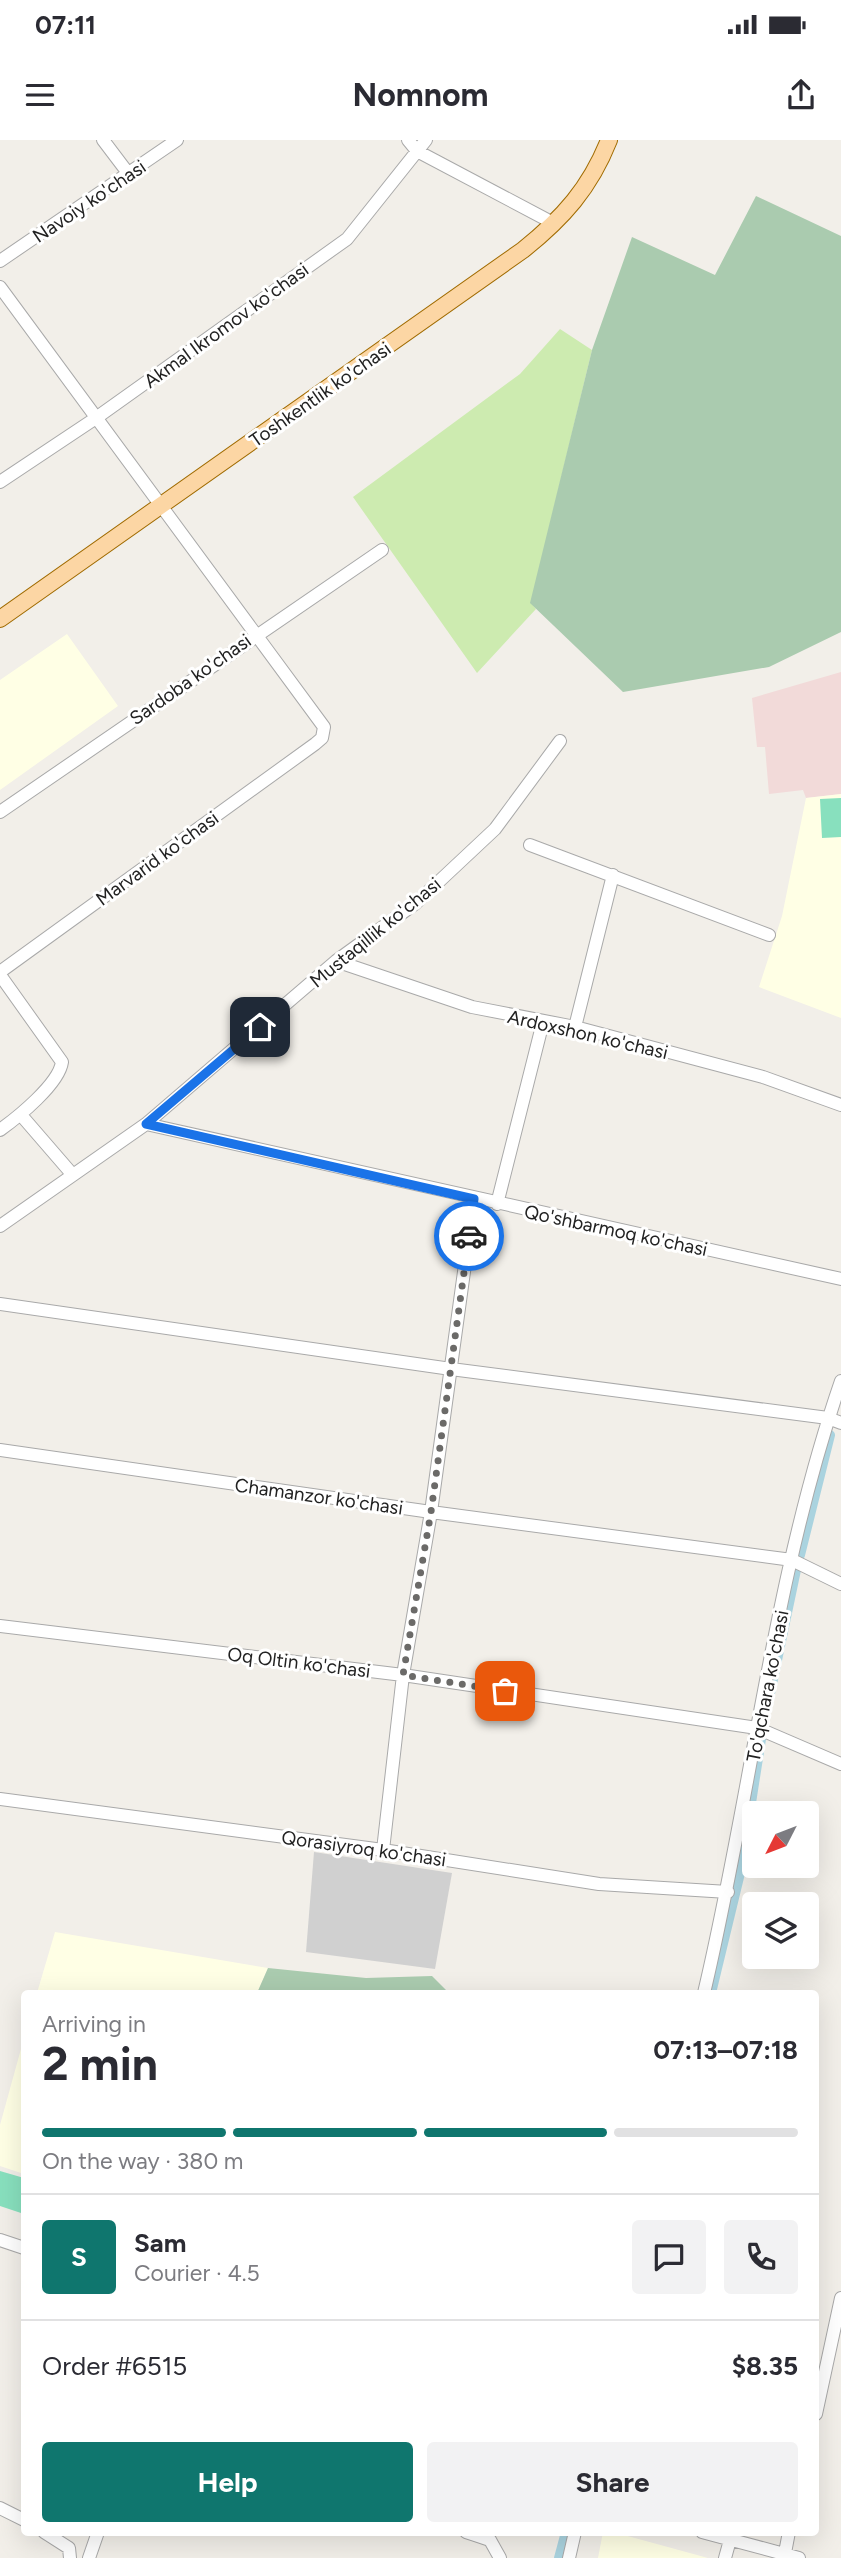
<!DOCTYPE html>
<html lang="en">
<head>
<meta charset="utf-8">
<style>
  :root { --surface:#fff; --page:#f2f2f3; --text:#2b2b33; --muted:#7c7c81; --line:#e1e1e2; --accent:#0f766e }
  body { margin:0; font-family:Figtree,sans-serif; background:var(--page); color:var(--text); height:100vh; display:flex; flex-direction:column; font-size:26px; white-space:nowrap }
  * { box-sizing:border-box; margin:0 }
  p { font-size:23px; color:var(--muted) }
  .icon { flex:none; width:38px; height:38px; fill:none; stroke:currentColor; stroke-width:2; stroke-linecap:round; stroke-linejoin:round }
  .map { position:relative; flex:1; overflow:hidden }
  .drawer { position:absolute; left:21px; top:1850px; width:798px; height:546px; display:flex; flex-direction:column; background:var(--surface); border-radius:7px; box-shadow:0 7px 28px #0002 }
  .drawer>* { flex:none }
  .needle { width:46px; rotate:228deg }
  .controls { position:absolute; left:742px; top:1661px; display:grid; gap:14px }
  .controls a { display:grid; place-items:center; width:77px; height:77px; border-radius:7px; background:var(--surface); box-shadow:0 7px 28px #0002; font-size:35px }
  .pin { position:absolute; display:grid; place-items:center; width:60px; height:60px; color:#fff; margin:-30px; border-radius:14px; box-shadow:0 4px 10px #0006 }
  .courier { position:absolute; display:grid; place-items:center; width:70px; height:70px; margin:-35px; border:5px solid #1a73e8; border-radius:50%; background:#fff; color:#222; box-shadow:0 2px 9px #0007 }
  .overview em { font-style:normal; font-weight:700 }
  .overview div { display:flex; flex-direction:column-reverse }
  .overview { display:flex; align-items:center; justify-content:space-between; height:119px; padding:0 21px }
  h1 { font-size:46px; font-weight:700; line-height:52px }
  .bar { display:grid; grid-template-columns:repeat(4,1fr); gap:10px 7px; align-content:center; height:84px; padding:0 21px }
  .bar i { height:9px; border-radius:5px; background:var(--line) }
  .bar .current { background:var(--accent) }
  .bar p { grid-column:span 4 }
  .line { display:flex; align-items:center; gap:18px; padding:0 21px; border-top:2px solid var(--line) }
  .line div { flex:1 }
  .round { display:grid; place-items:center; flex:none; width:74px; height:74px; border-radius:7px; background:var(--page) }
  .button { display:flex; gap:14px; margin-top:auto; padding:14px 21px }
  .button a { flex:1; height:80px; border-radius:7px; background:var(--accent); color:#fff; font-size:28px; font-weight:700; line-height:80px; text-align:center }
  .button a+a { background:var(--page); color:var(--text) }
  .status { display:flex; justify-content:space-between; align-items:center; height:49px; padding:0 35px; background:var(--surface); direction:ltr }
  .status svg { height:19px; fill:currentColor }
  header { display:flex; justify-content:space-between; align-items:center; height:91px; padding:0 21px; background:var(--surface); font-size:32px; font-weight:700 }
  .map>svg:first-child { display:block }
  .commercial { fill:#f2dad9 }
  .education { fill:#ffffe5 }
  .religious { fill:#d0d0d0 }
  .grass { fill:#cdebb0 }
  .cemetery { fill:#aacbaf }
  .pitch { fill:#88e0be }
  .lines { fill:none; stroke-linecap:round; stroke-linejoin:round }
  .canal { stroke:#aad3df; stroke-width:10 }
  .minor-casing { stroke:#a9a9a9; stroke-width:14 }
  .major-casing { stroke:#a06b00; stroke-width:18 }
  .minor { stroke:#fff; stroke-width:12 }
  .major { stroke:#fcd6a4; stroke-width:16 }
  .done { stroke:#6b6a68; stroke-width:7; stroke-dasharray:0 12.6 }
  .route { stroke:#1a73e8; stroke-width:9 }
  .labels { text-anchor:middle; stroke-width:6; stroke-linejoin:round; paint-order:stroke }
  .street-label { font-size:19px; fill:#222; stroke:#fff }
</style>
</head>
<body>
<div class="status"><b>07:11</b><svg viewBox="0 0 49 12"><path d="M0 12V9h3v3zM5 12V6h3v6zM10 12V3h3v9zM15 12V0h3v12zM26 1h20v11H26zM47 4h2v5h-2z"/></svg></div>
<header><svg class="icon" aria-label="menu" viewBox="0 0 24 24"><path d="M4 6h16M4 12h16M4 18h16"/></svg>Nomnom<svg class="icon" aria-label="share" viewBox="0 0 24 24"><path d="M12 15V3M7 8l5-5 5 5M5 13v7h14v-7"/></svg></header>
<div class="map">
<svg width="841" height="2418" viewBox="0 0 841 2418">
  <rect width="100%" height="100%" fill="#f2efe9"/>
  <!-- commercial -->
  <path class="commercial" d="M841,532v122l-35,4 -3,-8 -34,4 -4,-47h-8l-5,-49z"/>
  <!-- education -->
  <path class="education" d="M67,494l51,72 -118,84v-110z
    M841,654v224l-82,-31 23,-71 24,-118z
    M55,1792l213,36 -11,25h-220z
    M24,1898v136l-24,-8v-41z
    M603,2392h10l95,26h-110z"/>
  <!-- religious -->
  <path class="religious" d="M314,1712l138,21 -17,96 -129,-17z"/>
  <!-- grass -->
  <path class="grass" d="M560,189l32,21 -61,253 5,6 -59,64 -124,-176 167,-123z"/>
  <!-- cemetery -->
  <path class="cemetery" d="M756,56l85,40v396l-72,35 -146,25 -93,-89 62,-253 40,-113 83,38z
    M268,1828l98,10 66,-2 17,17h-192z"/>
  <!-- pitch -->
  <path class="pitch" d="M841,658v39l-19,1 -2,-39z
    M0,2031l24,7v36l-24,-8z"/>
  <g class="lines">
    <!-- canal -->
    <path class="canal" d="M800,1415l30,-120
      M768,1563l28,-133
      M711,1853l29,-120 21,-134
      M559,2418l7,-26"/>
    <!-- minor casing -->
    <g class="minor-casing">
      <path id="minor" d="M103,0l25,33
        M408,0l9,11 138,73
        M0,121l177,-121
        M0,147l324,440 -2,11 -7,6 -315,228
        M0,342l96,-64 251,-179 79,-99
        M0,672l382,-262
        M530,705l239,90
        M336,821l136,46 103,20 188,50 78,28
        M0,835l62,87c-3,22 -44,55 -62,68
        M575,887l38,-152
        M21,975l51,59
        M146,984l695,155
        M497,1064l46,-182
        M0,1086l146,-102 190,-163 80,-58 79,-74 65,-88
        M0,1164l451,65 377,49 13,5
        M0,1310l431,62 361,48 49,24
        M0,1486l403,49 354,53 84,36
        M0,1659l383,51 216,34 129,8
        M383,1710l20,-175 28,-163 43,-313
        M704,1853c48,-202 69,-415 137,-612
        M0,2100l24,8
        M816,2274l25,-116
        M0,2368l24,12
        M44,2392l25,16 1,10
        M466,2392l24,8 10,18
        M702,2392l97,26
        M89,2418l9,-26
        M569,2418l6,-26
        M725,2418l5,-18
        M784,2418l5,-26"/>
    </g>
    <!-- major casing -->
    <g class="major-casing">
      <path id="major" d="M0,479l523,-369c40,-32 67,-62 86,-110"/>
    </g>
    <!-- minor -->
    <use href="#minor" class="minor"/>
    <!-- major -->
    <use href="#major" class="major"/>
  </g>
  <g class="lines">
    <!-- done -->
    <path class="done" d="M469,1096l-38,276 -28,163 102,16"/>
    <!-- route -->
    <path class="route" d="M260,887l-114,97 328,75 -5,37"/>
  </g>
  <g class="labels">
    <!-- street labels -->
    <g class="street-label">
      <text transform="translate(89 61) rotate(-34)" y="7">Navoiy ko'chasi</text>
      <text transform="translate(226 185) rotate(-36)" y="7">Akmal Ikromov ko'chasi</text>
      <text transform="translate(320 254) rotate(-35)" y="7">Toshkentlik ko'chasi</text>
      <text transform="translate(190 539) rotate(-35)" y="7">Sardoba ko'chasi</text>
      <text transform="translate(157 718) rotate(-36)" y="7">Marvarid ko'chasi</text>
      <text transform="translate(375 792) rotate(-39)" y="7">Mustaqillik ko'chasi</text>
      <text transform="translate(588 894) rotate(13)" y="7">Ardoxshon ko'chasi</text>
      <text transform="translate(616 1090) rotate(12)" y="7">Qo'shbarmoq ko'chasi</text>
      <text transform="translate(319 1356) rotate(8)" y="7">Chamanzor ko'chasi</text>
      <text transform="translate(299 1522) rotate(7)" y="7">Oq Oltin ko'chasi</text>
      <text transform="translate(767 1546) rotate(-79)" y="7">To'qchara ko'chasi</text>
      <text transform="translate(364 1708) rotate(8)" y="7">Qorasiyroq ko'chasi</text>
    </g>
  </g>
</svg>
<div class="controls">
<a><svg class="needle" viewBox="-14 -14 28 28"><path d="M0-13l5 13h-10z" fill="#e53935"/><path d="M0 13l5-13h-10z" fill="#7c7c81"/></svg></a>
<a><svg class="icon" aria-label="layers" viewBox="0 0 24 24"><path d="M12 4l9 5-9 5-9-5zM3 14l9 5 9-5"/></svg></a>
</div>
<div class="pin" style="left:505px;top:1551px;background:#ea580c"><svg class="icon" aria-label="bag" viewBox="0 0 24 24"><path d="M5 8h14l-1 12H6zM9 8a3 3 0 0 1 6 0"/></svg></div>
<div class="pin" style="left:260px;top:887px;background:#1f2937"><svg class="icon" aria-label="home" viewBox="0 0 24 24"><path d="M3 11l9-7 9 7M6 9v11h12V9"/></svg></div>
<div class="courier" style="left:469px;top:1096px"><svg class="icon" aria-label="car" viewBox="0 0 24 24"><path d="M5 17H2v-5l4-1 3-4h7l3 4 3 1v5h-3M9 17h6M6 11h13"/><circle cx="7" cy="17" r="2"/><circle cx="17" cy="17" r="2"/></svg></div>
<section class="drawer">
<div class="overview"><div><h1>2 min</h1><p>Arriving in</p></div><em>07:13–07:18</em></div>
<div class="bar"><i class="current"></i><i class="current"></i><i class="current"></i><i></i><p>On the way · 380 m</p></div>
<div class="line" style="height:126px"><b class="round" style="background:var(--accent);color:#fff">S</b><div><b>Sam</b><p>Courier · 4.5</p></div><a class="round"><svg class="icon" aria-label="chat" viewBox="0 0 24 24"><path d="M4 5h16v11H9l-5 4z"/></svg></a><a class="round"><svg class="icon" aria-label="phone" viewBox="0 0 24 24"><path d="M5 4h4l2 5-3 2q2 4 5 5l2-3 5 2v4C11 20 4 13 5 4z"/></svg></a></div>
<div class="line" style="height:91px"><div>Order #6515</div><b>$8.35</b></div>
<div class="button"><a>Help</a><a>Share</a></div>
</section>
</div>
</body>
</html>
